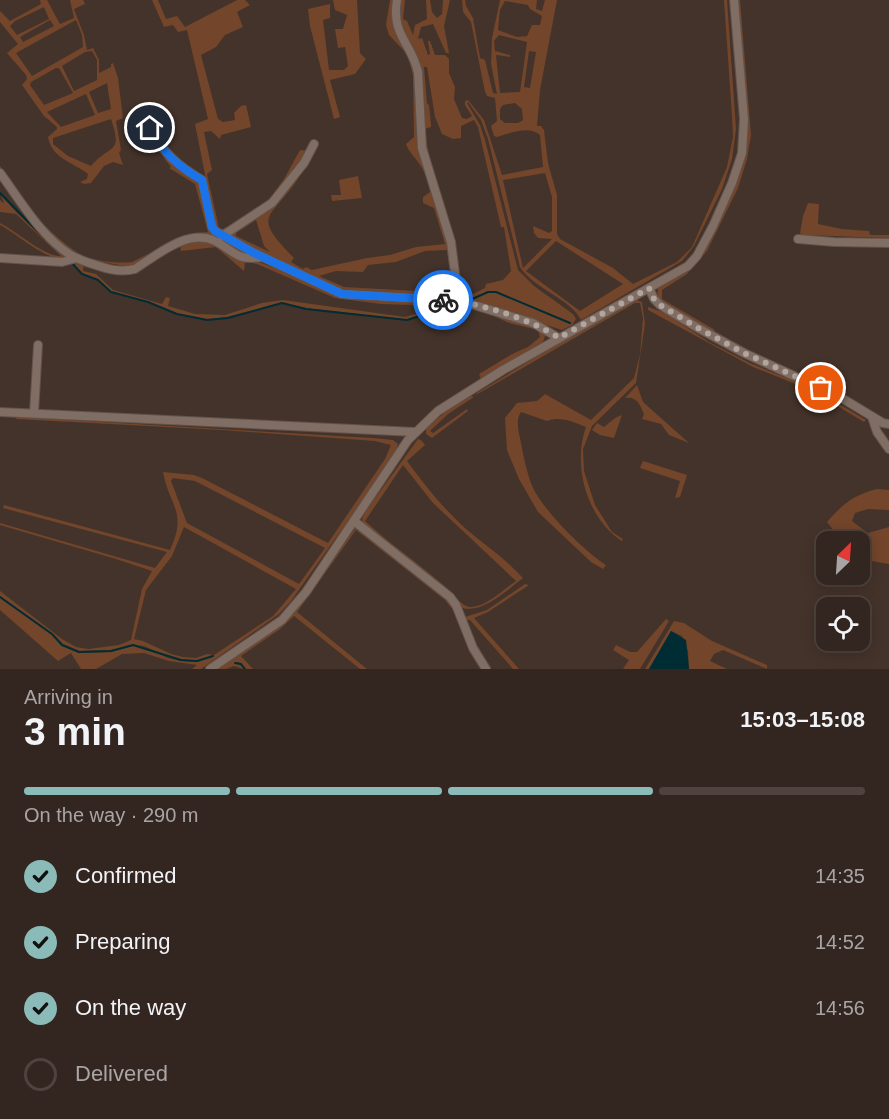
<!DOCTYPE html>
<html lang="en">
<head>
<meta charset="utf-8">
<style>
  :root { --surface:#332620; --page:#3e322d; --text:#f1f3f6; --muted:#a9a5a5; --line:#4e433e; --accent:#8bbbb9 }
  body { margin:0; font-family:Helvetica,sans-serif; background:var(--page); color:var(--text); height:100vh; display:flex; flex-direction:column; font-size:22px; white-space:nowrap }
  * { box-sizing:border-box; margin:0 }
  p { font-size:20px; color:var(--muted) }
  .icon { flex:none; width:33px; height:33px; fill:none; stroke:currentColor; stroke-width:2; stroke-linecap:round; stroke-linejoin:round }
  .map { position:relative; height:669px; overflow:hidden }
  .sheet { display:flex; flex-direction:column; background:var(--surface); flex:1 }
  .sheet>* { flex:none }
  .needle { width:39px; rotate:25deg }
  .fabs { position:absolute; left:816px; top:531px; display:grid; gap:12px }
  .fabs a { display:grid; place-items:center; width:54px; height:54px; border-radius:12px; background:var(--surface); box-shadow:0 3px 15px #0003,0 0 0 2px var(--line); font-size:30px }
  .pin { position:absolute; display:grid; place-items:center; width:51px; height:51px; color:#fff; margin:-26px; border:3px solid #fff; border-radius:50%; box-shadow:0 2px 6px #0007 }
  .courier { position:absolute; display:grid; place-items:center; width:60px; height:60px; margin:-30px; border:4px solid #1a73e8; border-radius:50%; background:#fff; color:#222; box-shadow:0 2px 8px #0007 }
  .summary em { font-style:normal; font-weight:700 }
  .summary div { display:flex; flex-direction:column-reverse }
  .summary { display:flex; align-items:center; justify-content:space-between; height:102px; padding:0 24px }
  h1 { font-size:39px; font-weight:700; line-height:45px }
  .bar { display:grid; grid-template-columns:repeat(4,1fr); gap:9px 6px; align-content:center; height:72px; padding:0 24px }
  .bar i { height:8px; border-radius:4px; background:var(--line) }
  .bar .on { background:var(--accent) }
  .bar p { grid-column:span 4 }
  ol { padding:0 24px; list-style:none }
  li { display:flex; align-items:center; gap:18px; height:66px }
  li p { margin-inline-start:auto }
  li .icon { padding:6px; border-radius:50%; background:var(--accent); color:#111; stroke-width:4 }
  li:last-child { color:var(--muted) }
  li i { width:33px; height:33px; border:3px solid var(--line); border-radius:50% }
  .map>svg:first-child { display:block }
  .green { fill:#73452a; fill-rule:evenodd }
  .water { fill:#002c33 }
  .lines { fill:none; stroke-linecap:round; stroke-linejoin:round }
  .stream { stroke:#002c33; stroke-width:2 }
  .minor-casing { stroke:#61524b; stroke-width:10 }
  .minor { stroke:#806d63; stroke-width:8 }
  .done { stroke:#b2a59e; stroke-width:6; stroke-dasharray:0 10.8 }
  .route { stroke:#1a73e8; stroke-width:8 }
</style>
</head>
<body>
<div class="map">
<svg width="889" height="669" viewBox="0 0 889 669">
  <rect width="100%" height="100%" fill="#44332a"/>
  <!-- green -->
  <path class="green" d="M40,0h7l13,24 14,-6 -4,-18h13l2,4 -11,5 10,26 3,15 6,-2 6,12v13l12,-6v-3l2,-1 5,15 5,40 -7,3 5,29 -2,3 4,12 -10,-3 -9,4 -13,17 -7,1 -4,-2 7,-3 1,-5c-15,-12 -36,-15 -40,-37l9,-8v-2l-13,-11 -22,-31 5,-6 -1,-4 -19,-22 11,-9 -18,-22v-11l10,10 31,-17zM44,7l5,12 -32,16 -7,-9 5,-5zM50,20l4,6 -31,16 -3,-5zM76,20l6,15 1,12 -51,29 -16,-23zM92,51l5,9v20l-23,11 -12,-25 23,-14zM56,68h3l14,25 -29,12 -14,-20 1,-3zM107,83l4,26 -13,4 -9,-21zM86,94l9,21 -34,12 -14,-15zM111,119c12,36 0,24 -20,47l-23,-10 -15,-12v-6z
    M152,0h6l8,19 11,-3 8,11 52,-27h8l5,5 -13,7 6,15 -18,8 -9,12 -15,8 17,64 5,3 12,-2 -1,-7 7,-7 5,-1 5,22 -30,8 -1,4 -9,-8 -7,1 8,38 -5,4 12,54 4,1 30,-16 21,-16 -1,-3 11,-15 16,-29 9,1c-23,45 -45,58 -88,83l-6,-9 -20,-101 13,-5 -21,-89 -9,2 -5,-7 -9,2z
    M333,0h24l3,53 6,6 -11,15 -25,6 10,37 -6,2 -24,-93 -2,-17 22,-5v14l-7,2 6,50h15l4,-4 -3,-19 -7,1 -3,-19h8l4,-14 -12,-5z
    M390,0h5l-1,8 21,58 3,72 25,82 13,76 -115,-7 -68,-30 -47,-24 35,-22 34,-36 3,2c-29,42 -47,35 -4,79l-3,4 12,7 3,-2 6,3 55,-12 23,-3 26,-8 29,-3 -11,-36 -11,-5v-6l7,-5c-2,-8 -4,-18 -8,-24 -5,-9 -13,-15 -16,-24l8,-7 -1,-61 -5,-21 -19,-20 -3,-10zM256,220l8,26 6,6 -34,-16v-3zM447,250l6,43 -109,-6 -25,-11 17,-5 27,1 5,-7 28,-3 29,-11z
    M399,0h6l-2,19 4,2 6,14 2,-10 12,-6 -1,-19h4l2,12 5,6 5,-4 1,-14h7l-6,26 5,27h-3l-13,-29 -12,3 -3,12 4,-1 6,17 2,-1 -2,-13h2l5,14h10l4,4v14l6,14 -1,12 8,19 5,1 5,-3 -7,-11v-4l3,-1 16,20 18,55 41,-8 -3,-32c-12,-10 -29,-2 -43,2l-3,-1 -3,-10 6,-5 -2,-23 -8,-2 -2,-4 -14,-70 -8,-10 -1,-12h3l1,6 7,12 7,40 5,2 8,33 4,1 -6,-30 1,-26 8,-38h37l-1,9 6,2 3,-11h12l-17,90 -3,36h4l3,4 4,33 9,32v39l3,5 53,29 20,16 44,-22 15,-15 35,-80 6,-30 -1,-21 -8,-116h3l9,129 -4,30 -10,30 -28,57 -12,15 -101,59c-11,-22 -46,-30 -61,-53l-32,-128 -7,-19 -13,-18 -1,1 13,22 5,15 33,130 16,16 39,28 3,5 -4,6 -10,5 -100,-32 -38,-150 -2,-65 -24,-57zM505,1l23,4 2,4 12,7 -2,9h-8l-5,11 -10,1 -19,-7 2,-20zM499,35l28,7 -7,50 -20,1 -4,-38 14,2v-2l-15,-4 -1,-10zM529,51l7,1 -6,36 -6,-1zM424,67h3l8,50 7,17 11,5 8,-1v-12l13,-6 4,7 23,100h3l7,44 -8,9 -17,4 -1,4 -18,9 -5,-4 -6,-43 -28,-100 -3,-21 6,-2v-3l-2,-19 -2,-2zM515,103l7,6 1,11 -5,3h-13l-5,-4v-10l3,-4zM545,173l7,24v34l-3,2 -16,-7 1,7 4,5 14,1 -29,29 -20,-88zM556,241l67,43 -43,27 -54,-40z
    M736,0h4l11,135 -4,24 -9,29 -31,63 -20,23 -25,16v9l53,31 -2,2 -53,-29 -3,-6 1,-10 26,-15 58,-108z
    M166,157l8,9 27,19 12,47 13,10 28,14c-20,3 -34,-22 -55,-20 -23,2 -42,19 -63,28 -10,4 -22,0 -32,-2 -10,-2 -22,-3 -31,-8 -24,-12 -57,-61 -73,-83v-5c10,12 17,25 26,38 14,19 36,39 55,51 11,6 39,9 51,7l49,-24 11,-4 16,-2 -13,-48 -26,-16 2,-1 -7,-9z
    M358,176l4,22 -30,3 -1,-6h10l-2,-15z
    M0,194l18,20 45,42 -1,2c-17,2 -46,-25 -62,-33v-2c16,8 45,34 61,33l-45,-42 -16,-2v-12l3,3 1,-1z
    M808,203l11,1 -1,20 24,5 27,2 1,4h19v3l-87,-3 -2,-2 3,-17z
    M195,242h14l37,18 13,2 37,14 39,19 125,8 -53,17 -101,-12 -24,-5 -55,14 -20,2 -30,-5 -29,-12 -37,-11 -13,-12 -16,-5 -11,-13 13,2 -1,8 13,3 17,16 49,14 4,-7 4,1 -2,8 27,8 30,1 37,-12 21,-3 122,17 36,-11 -60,-2 -46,-6 -78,-34 -12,-2 -1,9 -28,-24 -35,4 -1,-6z
    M637,300l5,2 3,22 -9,59 -44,43 -9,23 1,22 11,34 17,27 11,7 -1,2c-35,-22 -50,-76 -36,-114 -14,-5 -24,-11 -39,-6l-26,-9c-6,8 -2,21 0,31 3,15 6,31 12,45 11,23 51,63 73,77l-3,4 -12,-7 -53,-50 -19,-33 -12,-29 -2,-32 12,-15 20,-2 8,-7 46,26 43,-42 6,-23 3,-37 -3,-15h-5l-159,92 1,-2 87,-53z
    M648,307l17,6 44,29 41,21 64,26 52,31 -2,2 -30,-18 -41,-21 -40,-16 -105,-57z
    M497,314l38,12 11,7 -3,9 -62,37 -2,-5 33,-20 16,-7 12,-10 -2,-7 -29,-7 -13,-6z
    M637,385l6,17 46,41 -20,-8 -8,-11 -19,-5 2,-5c-4,-9 -7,-18 -19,-16z
    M471,396l3,1 -26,17 -18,17 3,2 34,-24 1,2 -36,27 -6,-4v-6l23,-19z
    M622,415l-8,23 -14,-3 -8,-5 5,-7 7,4 11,-9z
    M17,417l356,21 20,2 5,4 -4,12 -103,145 -12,13 -78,55h-9l5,-4 -28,-4 -25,-8 -22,1 -26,15h-15l-10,-16 -13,8 -58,-51v-13l52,38 10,10 17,8 32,-1 22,-6 10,1 25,11 13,3 16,1 17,-6 -17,5 -16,-2 -13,-2 -24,-11 -11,-1 -22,5 -32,1 -16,-7 -10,-10 -53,-38v-5l62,48 14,8 12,2 31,-4 12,-5 11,-51 10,-18 -36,-12 -116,-34v-2l155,45 12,-16 -164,-44 1,-3 166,45c18,-39 -1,-44 -7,-78l31,3 8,3 126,65 57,-84 6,-14 -16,-4 -153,-11 -206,-11zM173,478l22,3 130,67 -26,36 -112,-61 -16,-42zM184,527l112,62 -23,27 -59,39 -7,-1 -11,4 -13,-1 -12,-3 -28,-13 -9,-2 12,-49 26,-34z
    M418,439l3,1 4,5 -18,16c18,25 37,48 59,68 19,16 40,30 57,49 -16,12 -42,38 -63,29l-97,-84 -1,-4 3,-7zM403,465l30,38 83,78c-12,8 -29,25 -44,26 -10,1 -17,-12 -24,-18 -27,-24 -57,-44 -83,-68z
    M643,461l44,14 -7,22 -5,1 5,-17 -40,-13z
    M877,489l12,1v20l-21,-1 -13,4 -3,8 16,12 21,-6v37l-29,-5v-17l-18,-1 -15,-19c16,-18 26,-27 50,-33z
    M357,528l89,69 10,17 -11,-14 -89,-70 -59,82 70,57h-7l-66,-53 -14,13 -39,27 12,13h-7l-8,-7 -4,1 6,2 4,4 -10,-3 -8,3h-9l58,-39 20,-18 59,-82z
    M525,584l4,1 -41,27 -14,6 45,51h-6l-43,-49h-5v-3l22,-7z
    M666,619l3,2 -29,48h-17l6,-9 -16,-10 3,-5 14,7h7z
    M674,621l10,2 28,18 55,24v4l-44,-19 -9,4 -4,7 17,8h-38l-1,-18 -6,-15 -11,-5 -22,38h-4z"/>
  <!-- water -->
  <path class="water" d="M671,631l15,9 3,29h-40z"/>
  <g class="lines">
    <!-- stream -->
    <path class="stream" d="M0,193l45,46
      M71,262l11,12 16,6 13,12 37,10 29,12 30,6 21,-2 54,-15 24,6 101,11 51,-16
      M470,300l18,-8h8l74,31
      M0,597l52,37 10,11 17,7 32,-1 22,-6 48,15 16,1 16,-5
      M235,663l6,1 4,5"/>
    <!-- minor casing -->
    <g class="minor-casing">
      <path id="minor" d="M397,0c-6,35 14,42 21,72l4,76 29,94 7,55 3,4
        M150,128c12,24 29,39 52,52l10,47 3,4 39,22 88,41 119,7 72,22 26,15
        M0,173c20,27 40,62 69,81 9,6 20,9 30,12 11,4 24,6 36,3 22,-14 53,-41 80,-28 21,11 21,20 47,16
        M222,236l50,-33 32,-40 10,-19
        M798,239l36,3 55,1
        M0,258l62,4 15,-4
        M649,288l5,11 6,6 38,23 46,25 96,44 43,26 6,1
        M0,412l415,20
        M34,413l4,-68
        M872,417l5,15 12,17
        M354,521l96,76 6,8 17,43 13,21
        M210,669l72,-49 24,-28 102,-152 30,-29 65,-41 185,-104 9,-10 16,-30 19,-43 10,-30 2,-34 -10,-119"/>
    </g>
    <!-- minor -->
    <use href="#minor" class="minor"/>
  </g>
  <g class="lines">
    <!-- done -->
    <path class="done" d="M443,300c34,2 88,19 116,38l90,-50 5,11 6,6 38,23 46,25 77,35"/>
    <!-- route -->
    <path class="route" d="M150,128c12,24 29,39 52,52l10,47 3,4 39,22 88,41 101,6"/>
  </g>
</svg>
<div class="fabs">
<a><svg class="needle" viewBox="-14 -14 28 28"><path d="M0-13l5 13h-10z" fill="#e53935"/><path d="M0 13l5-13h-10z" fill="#a9a5a5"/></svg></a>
<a><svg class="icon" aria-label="locate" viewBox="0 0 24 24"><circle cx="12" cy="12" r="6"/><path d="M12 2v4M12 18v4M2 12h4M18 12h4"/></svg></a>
</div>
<div class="pin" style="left:821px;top:388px;background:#ea580c"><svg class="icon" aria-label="bag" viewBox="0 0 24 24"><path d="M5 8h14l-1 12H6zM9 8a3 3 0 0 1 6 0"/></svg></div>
<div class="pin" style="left:150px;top:128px;background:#1f2937"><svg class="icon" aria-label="home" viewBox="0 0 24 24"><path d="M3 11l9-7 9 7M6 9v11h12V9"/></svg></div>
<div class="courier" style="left:443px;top:300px"><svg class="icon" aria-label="bike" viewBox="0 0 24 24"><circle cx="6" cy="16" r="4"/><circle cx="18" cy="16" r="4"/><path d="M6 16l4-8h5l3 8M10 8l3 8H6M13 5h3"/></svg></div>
</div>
<section class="sheet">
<div class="summary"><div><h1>3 min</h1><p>Arriving in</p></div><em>15:03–15:08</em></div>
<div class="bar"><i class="on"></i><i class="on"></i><i class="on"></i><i></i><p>On the way · 290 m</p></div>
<ol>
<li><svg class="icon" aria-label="check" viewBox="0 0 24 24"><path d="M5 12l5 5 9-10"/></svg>Confirmed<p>14:35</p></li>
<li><svg class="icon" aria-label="check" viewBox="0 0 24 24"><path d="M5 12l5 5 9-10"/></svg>Preparing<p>14:52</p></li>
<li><svg class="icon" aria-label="check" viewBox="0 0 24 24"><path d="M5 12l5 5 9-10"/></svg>On the way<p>14:56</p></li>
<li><i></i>Delivered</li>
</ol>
</section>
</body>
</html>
